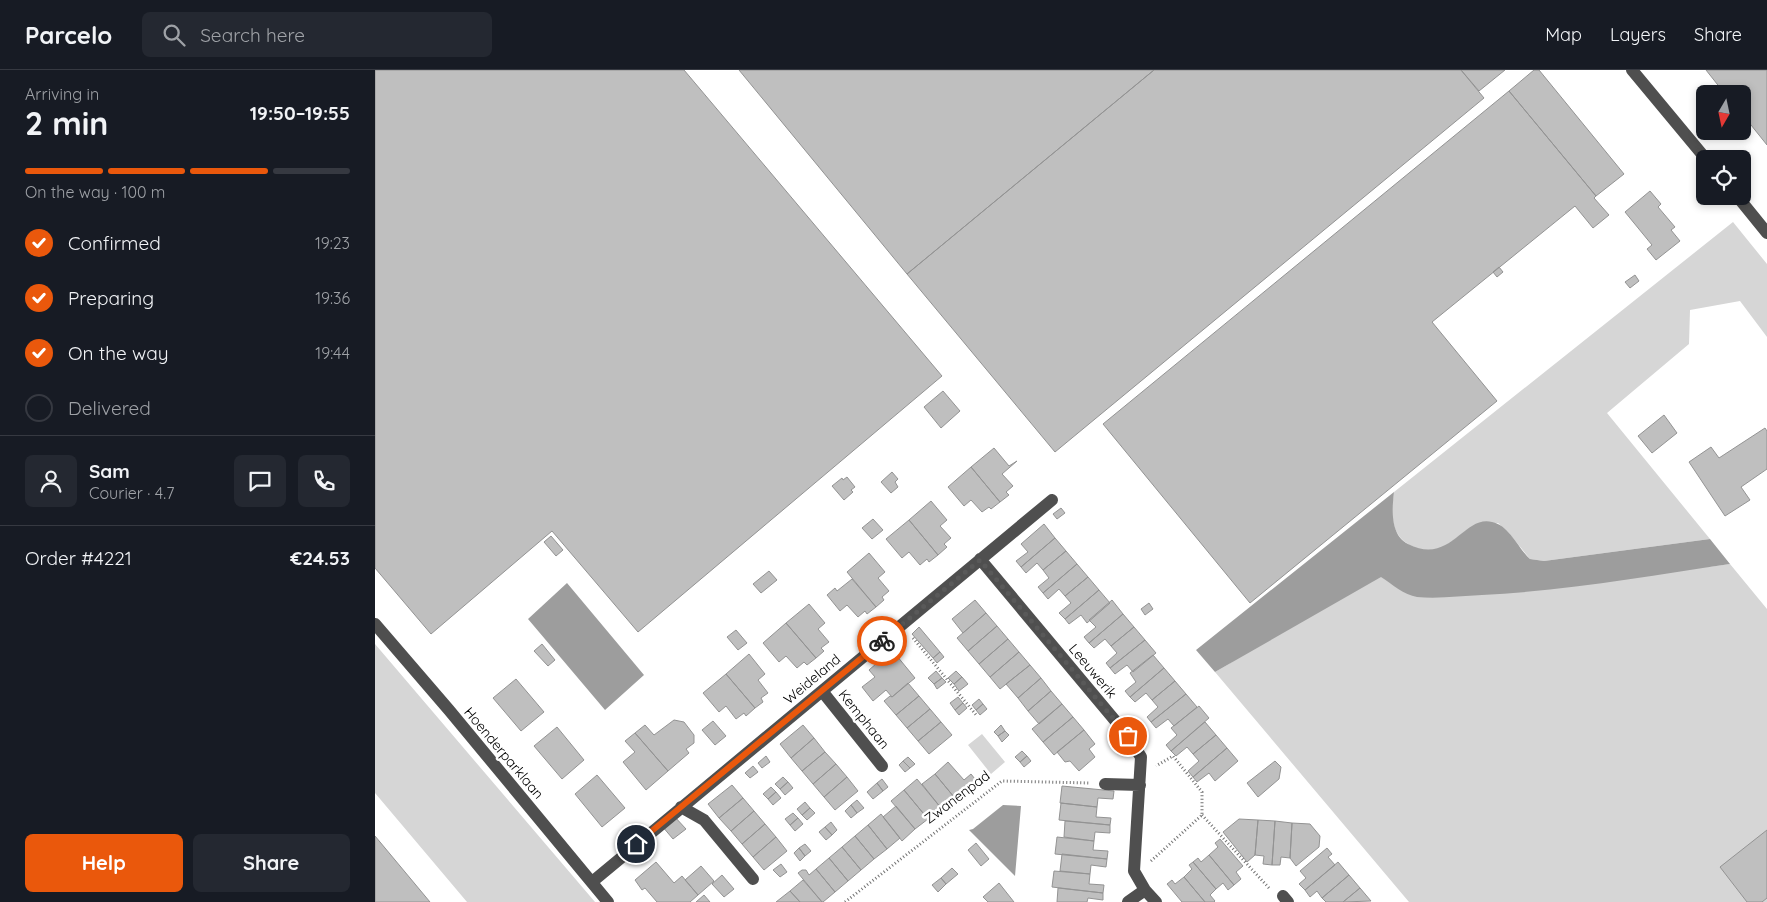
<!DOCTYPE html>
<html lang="en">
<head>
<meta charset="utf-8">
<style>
  :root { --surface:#171b24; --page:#242831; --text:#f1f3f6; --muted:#9ea1a6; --line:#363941; --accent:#ea580c }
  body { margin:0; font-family:Quicksand,sans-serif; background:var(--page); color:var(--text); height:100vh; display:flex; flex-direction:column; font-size:19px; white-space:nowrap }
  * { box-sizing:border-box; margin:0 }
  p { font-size:16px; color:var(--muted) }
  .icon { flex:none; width:28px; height:28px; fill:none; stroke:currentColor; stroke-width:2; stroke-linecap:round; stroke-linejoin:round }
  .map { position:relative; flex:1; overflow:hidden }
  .drawer { display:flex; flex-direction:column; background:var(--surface); width:375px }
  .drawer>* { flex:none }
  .needle { width:32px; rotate:189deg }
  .controls { position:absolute; left:1321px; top:15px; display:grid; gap:10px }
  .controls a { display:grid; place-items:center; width:55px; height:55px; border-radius:8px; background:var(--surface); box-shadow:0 2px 8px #0003; font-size:25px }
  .pin { position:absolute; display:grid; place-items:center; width:42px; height:42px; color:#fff; margin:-21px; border:2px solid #fff; border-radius:50%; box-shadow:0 1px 5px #0007 }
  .courier { position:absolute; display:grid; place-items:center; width:50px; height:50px; margin:-25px; border:4px solid #ea580c; border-radius:50%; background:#fff; color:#222; box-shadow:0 1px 6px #0007 }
  .summary em { font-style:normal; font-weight:700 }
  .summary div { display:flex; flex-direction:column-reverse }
  .summary { display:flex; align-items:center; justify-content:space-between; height:85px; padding:0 25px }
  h1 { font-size:32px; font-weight:700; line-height:38px }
  .bar { display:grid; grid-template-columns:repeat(4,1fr); gap:8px 5px; align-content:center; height:60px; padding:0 25px }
  .bar i { height:6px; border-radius:4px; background:var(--line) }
  .bar .current { background:var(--accent) }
  .bar p { grid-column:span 4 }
  .line { display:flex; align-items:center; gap:12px; padding:0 25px; border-top:1px solid var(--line) }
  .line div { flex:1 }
  .round { display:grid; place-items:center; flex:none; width:52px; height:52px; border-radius:8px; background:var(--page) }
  ol { padding:0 25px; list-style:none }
  li { display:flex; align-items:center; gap:15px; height:55px }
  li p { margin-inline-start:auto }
  li .icon { padding:5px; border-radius:50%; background:var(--accent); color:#fff; stroke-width:4 }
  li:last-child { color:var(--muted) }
  li i { width:28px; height:28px; border:2px solid var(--line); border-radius:50% }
  .cta { display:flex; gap:10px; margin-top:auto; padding:10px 25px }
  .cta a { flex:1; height:58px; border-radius:8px; background:var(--accent); color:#fff; font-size:20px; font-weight:700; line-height:58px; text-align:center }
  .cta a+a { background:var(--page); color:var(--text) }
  header { display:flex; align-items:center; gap:30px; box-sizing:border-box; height:70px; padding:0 25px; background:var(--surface); border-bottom:1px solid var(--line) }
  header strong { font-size:24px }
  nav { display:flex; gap:28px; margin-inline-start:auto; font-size:18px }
  .search { width:350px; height:45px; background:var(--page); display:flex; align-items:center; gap:12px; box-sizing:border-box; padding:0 18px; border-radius:8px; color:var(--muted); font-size:19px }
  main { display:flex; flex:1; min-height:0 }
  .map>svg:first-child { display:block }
  .green { fill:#d6d6d6 }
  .water { fill:#9d9d9d }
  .building { fill:#bfbfbf; stroke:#939393 }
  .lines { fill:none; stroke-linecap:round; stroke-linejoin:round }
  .path { stroke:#717171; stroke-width:3; stroke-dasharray:1 2.5; stroke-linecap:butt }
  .minor { stroke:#4f4f4f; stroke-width:12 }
  .done { stroke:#595959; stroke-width:5; stroke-dasharray:0 9 }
  .route { stroke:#ea580c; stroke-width:6 }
  .labels { text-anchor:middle; stroke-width:5; stroke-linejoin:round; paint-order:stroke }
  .street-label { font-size:14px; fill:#000; stroke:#fff }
</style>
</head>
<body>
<header>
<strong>Parcelo</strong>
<div class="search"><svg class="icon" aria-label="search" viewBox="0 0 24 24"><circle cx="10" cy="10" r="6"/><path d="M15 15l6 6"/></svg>Search here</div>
<nav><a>Map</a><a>Layers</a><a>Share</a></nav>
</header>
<main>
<section class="drawer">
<div class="summary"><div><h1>2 min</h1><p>Arriving in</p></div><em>19:50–19:55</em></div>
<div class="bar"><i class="current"></i><i class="current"></i><i class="current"></i><i></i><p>On the way · 100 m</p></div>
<ol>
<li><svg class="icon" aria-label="check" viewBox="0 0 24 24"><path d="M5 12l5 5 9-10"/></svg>Confirmed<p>19:23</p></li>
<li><svg class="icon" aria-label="check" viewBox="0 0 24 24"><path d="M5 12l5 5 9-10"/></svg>Preparing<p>19:36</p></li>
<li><svg class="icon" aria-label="check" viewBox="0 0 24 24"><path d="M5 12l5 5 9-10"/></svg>On the way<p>19:44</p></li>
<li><i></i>Delivered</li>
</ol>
<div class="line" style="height:90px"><a class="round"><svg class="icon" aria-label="person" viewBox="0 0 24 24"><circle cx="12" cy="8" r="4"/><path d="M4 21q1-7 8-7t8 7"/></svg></a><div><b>Sam</b><p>Courier · 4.7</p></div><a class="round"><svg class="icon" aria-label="chat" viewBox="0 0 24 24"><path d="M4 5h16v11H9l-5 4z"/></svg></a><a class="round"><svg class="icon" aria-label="phone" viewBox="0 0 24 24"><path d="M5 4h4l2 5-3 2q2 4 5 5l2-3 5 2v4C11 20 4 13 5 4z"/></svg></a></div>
<div class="line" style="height:65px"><div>Order #4221</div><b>€24.53</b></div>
<div class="cta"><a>Help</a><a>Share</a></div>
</section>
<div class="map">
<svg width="1392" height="832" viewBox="0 0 1392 832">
  <rect width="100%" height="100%" fill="#fff"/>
  <!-- green -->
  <path class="green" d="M1358,152l34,42v73l-27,-36 -50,9 -1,34 -82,69 103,126 -166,22 -14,-2 -22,-27 -10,-9c-7,1 -17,-1 -23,2 -14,7 -24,21 -40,25 -7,1 -17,0 -23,-4 -22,-10 -21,-33 -18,-54z
    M1355,494l37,45v293h-358l-194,-230 14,-8 125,-91 355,-6z
    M0,574l220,258h-128l-92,-109z
    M607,664l23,28 -14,12 -23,-29z"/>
  <!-- water -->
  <path class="water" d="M1019,422c-2,17 -4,43 14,52 43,22 55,-29 84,-22 17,3 26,26 38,37l14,2 166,-22 20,25c-82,12 -165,27 -248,31 -21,1 -44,4 -65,2 -13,-2 -25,-13 -36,-20l-166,95 -19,-22z
    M192,513l77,92 -39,35 -77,-91z
    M628,735l18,1 -6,70 -46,-46 4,-1z"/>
  <!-- building -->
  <path class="building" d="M0,0h309l258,306 -304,256 -86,-101 -121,103 -56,-66z
    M364,0h415l-247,204z
    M779,0h307l23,28 -429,354 -148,-178z
    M1086,0h44l-26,21z
    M1159,0h5l85,104 -28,22 -87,-105z
    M1331,0h61v75l-24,-30v-21h-18z
    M1134,21l87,105 -2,2 15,17 -16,13 -18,-22 -143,116 65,79 -247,202 -147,-179z
    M1275,121l11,13 -3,3 17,20 -4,3 9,11 -24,19 -9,-11 5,-4 -27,-33z
    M1124,197l4,5 -6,5 -4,-5z
    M1260,205l4,6 -9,7 -5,-6z
    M568,321l17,20 -19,17 -17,-21z
    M1289,345l13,18 -25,20 -14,-17z
    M1390,358l2,3v38l-26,18 9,13 -25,16 -36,-54 22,-15 8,11z
    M619,378l15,18 8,-5 -15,13 11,12 -7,6 3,3 -9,7 -29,-35z
    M596,397l29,35 -9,7 -2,-2 -7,5 -11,-12 -7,6 -16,-19z
    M517,402l6,7 -3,3 3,5 -7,6 -10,-11z
    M472,407l8,10 -4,3 2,2 -9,8 -12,-14 10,-8 1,2z
    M556,431l16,19 -7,6 11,12 -7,6 3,3 -9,8 -29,-35z
    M686,438l4,5 -8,6 -4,-5z
    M498,449l10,11 -11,9 -10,-11z
    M534,450l29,35 -9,7 -2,-3 -7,6 -11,-13 -7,6 -16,-19z
    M669,454l11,14 -34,29 -5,-6 12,-9 -7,-8z
    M176,466l12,14 -7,6 -12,-14z
    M680,468l11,13 -23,19 -6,-7 -11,10 -5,-6z
    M691,481l11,13 -34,29 -5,-6 11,-9 -6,-8z
    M494,483l16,19 -7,6 11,13 -7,6 2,3 -8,7 -29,-35z
    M702,494l11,13 -23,19 -6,-7 -11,10 -5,-6z
    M394,501l8,9 -16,13 -8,-9z
    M713,507l11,13 -34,29 -6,-6 12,-10 -6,-7z
    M477,509l24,28 -9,7 -2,-3 -7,6 -11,-12 -7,6 -13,-16 8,-7 2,3z
    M724,520l11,13 -23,20 -6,-8 -12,9 -4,-5z
    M600,530l11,13 -23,20 -11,-14z
    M737,530l11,14 -34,29 -5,-6 12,-10 -7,-7z
    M774,533l4,6 -8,6 -4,-6z
    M434,534l16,19 -7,6 11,13 -8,6 3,3 -8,7 -30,-35z
    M611,543l11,13 -29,25 -11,-13z
    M748,544l11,13 -23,19 -6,-7 -11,9 -5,-5z
    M411,553l30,35 -9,7 -3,-3 -7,6 -11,-12 -7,6 -16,-19z
    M622,556l11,13 -29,25 -11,-13z
    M544,557l21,25 -7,6 -21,-24z
    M759,557l11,13 -35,28 -4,-5 11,-10 -6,-7z
    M361,560l11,13 -9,7 -11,-13z
    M633,569l11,13 -29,25 -11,-13z
    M770,570l11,13 -23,19 -6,-7 -12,9 -5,-6z
    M167,574l13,16 -7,6 -14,-15z
    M517,580l23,28 -23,19 -6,-7 -13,11 -11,-14 13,-10 -6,-7z
    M565,582l4,5 -7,6 -4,-5z
    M644,582l11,13 -30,24 -10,-12z
    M374,584l16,20 -7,6 10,13 -7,5 2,4 -8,6 -29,-34z
    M778,585l11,13 -34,29 -5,-6 11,-9 -6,-9z
    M655,595l11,13 -23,20 -12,-14z
    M789,598l11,13 -23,19 -6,-7 -11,9 -5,-5z
    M561,601l6,7 -8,6 -6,-6z
    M581,601l6,6 -8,7 -6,-6z
    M351,604l29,34 -9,8 -2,-3 -8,6 -10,-13 -7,6 -16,-19z
    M587,607l6,7 -9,7 -5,-7z
    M567,608l4,4 -9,7 -3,-5z
    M666,608l10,13 -23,20 -10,-13z
    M141,609l28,33 -23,19 -28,-33z
    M800,611l11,13 -35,28 -4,-5 11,-10 -6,-7z
    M533,613l11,13 -23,19 -12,-14 6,-5 2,1z
    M676,621l11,13 -23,20 -11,-13z
    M811,624l11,13 -23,19 -6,-7 -12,9 -5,-6z
    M544,626l11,13 -23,19 -11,-13z
    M583,627l5,6 -8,7 -5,-7z
    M604,629l4,5 -7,6 -4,-5z
    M588,633l4,5 -8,7 -4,-5z
    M608,634l4,5 -7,6 -4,-5z
    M687,634l11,13 -30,25 -11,-13z
    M824,636l10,12 -38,33 -5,-6 11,-10 -6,-7z
    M555,639l11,13 -23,19 -11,-13z
    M698,647l11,13 -30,25 -11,-13z
    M299,650l10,2 10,13v8l-8,6 3,4 -21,18 -33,-38 10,-8 9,10z
    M338,651l13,15 -11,9 -13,-15z
    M566,652l11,13 -23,19 -11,-13z
    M830,652l11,13 -23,19 -6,-7 -11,9 -5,-5z
    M428,655l11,13 -23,20 -11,-14z
    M626,655l4,6 -7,5 -4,-4z
    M182,657l27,33 -22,19 -28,-33z
    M709,660l11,14 -6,5 6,8 -16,14 -9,-10 -5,1 -8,-10z
    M630,661l4,4 -7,7 -4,-6z
    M260,663l33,38 -22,19 -23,-28 12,-10 -10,-11z
    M841,665l11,13 -34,29 -5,-6 11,-10 -6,-7z
    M439,668l11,14 -23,19 -11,-13z
    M852,678l11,13 -23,20 -6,-8 -12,9 -4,-5z
    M647,681l5,5 -7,6 -5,-5z
    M450,682l11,12 -23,20 -11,-13z
    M391,686l4,6 -8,6 -4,-5z
    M652,686l4,5 -7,6 -4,-5z
    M533,687l7,7 -5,4 -7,-7z
    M528,691l7,7 -5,4 -6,-7z
    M900,691l6,6 -2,12 -21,18 -11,-14z
    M573,692l16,18 7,-6 4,5 -21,18 -19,-23z
    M461,694l11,13 -23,20 -11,-13z
    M378,696l5,6 -8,6 -5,-5z
    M560,704l19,23 -13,11 -19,-24z
    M222,705l28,33 -23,19 -27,-33z
    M408,707l5,5 -8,7 -5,-5z
    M472,707l11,14 -23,19 -11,-13z
    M507,709l6,8 -5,4 -6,-8z
    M542,709l24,29 -13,11 -24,-29z
    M413,712l5,6 -8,7 -5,-6z
    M502,713l6,8 -10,8 -6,-7z
    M357,715l11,13 -24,20 -11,-14z
    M687,716l52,5 -1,8 -15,-1 -1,9 -37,-4z
    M396,717l5,5 -8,7 -5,-5z
    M529,720l24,29 -13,10 -24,-28z
    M401,722l5,6 -8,7 -5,-6z
    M368,728l11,13 -23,20 -12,-13z
    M482,730l7,8 -7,5 -6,-8z
    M430,732l5,6 -8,7 -5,-6z
    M686,733l36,4 -1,10 15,1 -1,7 -51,-5z
    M476,735l6,8 -6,5 -6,-7z
    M521,736l19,23 -13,12 -19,-24z
    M435,738l5,5 -8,7 -5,-5z
    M379,741l11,13 -23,20 -11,-13z
    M418,743l5,5 -8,7 -5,-6z
    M506,744l19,24 -13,11 -19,-24z
    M299,746l12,13 -13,10 -11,-13z
    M423,748l5,6 -8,7 -5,-6z
    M864,749l19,1 -3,35 -8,7 -24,-30z
    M883,750l17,1 -3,44 -9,-1 1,-8 -9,-1z
    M690,751l45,4v8l-15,-1 -1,9 -30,-4z
    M900,751l17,2 -2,35 -9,-1 -1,8h-8z
    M456,752l6,8 -5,5 -7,-8z
    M917,753l18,1 10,12 -1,11 -23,19 -6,-8z
    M390,754l11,13 -23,20 -11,-13z
    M493,755l19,24 -13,10 -19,-23z
    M450,757l7,8 -6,5 -7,-8z
    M1392,760v68l-5,4h-15l-27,-35z
    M0,766l55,66h-55z
    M480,766l19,23 -13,11 -19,-23z
    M401,767l11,14 -23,19 -11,-13z
    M682,767l37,4 -1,9 15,1 -1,8 -52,-5z
    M845,769l23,27 -7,6 5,7 -7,6 -25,-30 9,-8 -3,-4z
    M601,773l13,16 -8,7 -13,-16z
    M430,774l6,7 -6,5 -6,-8z
    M467,777l19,23 -13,11 -19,-23z
    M424,778l6,8 -5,5 -6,-8z
    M952,778l5,6 -4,3 7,8 -30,25 -6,-6 7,-6 -6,-7z
    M687,784l45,5 -1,8 -15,-2 -1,9 -30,-3z
    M834,785l25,30 -6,5 -5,-7 -7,6 -23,-27 5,-4 3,4z
    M454,788l19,23 -13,11 -19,-23z
    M281,792l18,21 8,-7 16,19 -8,7h-33l-12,-14 -3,2 -7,-10z
    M818,792l23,27 -6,6 5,6 -1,1h-9l-21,-25 8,-8 -3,-4z
    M963,792l11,13 -27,23 -5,-7 -7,6 -5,-7z
    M406,794l6,8 -7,5 -7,-7z
    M326,796l13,15 -16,14 -13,-15z
    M577,798l6,6 -12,10 -5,-6z
    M441,799l19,23 -12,10h-1l-24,-29 4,-3h4l3,5z
    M679,801l36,3 -1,10 15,1 -1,8 -51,-6z
    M347,805l12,14 -10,8 -12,-13z
    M974,805l11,13 -17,14h-17l-4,-4z
    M809,807l21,25h-23l-15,-18 5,-4 3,4z
    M566,808l5,6 -8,8 -6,-7z
    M428,810l19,22h-22l-10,-11z
    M624,813l15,19h-26l-5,-5z
    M683,818l45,5v7l-15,-2 -1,4h-30z
    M985,818l11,13 -28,1z
    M415,821l10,11h-24z
    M329,825l6,7h-14z"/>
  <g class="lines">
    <!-- path -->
    <path class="path" d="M538,568l64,78
      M827,745l67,73
      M776,791l51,-46v-23l-29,-36 -17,10
      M470,832l157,-121 88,2"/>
    <!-- minor -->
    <path class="minor" d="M1257,0l74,89
      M1362,126l30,37
      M605,489l148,177 13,21 -7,114 11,19 11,12
      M0,554l74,86 159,192
      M447,621l60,75
      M730,714l35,1
      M306,737l23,13 49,59
      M217,812l460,-382
      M908,826l5,6
      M753,832l17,-12"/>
  </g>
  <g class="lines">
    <!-- done -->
    <path class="done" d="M507,571l98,-81 148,176"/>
    <!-- route -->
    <path class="route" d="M261,774l246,-203"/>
  </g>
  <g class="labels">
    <!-- street labels -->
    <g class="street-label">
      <text transform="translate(718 601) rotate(50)" y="5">Leeuwerik</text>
      <text transform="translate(437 609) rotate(-40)" y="5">Weideland</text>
      <text transform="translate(489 649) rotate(51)" y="5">Kemphaan</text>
      <text transform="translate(129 683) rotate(50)" y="5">Hoenderparklaan</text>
      <text transform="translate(582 727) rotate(-37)" y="5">Zwanenpad</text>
    </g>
  </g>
</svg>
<div class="controls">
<a><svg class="needle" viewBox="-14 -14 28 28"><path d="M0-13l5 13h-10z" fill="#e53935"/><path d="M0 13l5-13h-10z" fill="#9ea1a6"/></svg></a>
<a><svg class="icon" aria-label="locate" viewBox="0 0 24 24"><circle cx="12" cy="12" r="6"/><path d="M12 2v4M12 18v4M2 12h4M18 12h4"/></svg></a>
</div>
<div class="pin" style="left:753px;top:666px;background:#ea580c"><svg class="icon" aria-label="bag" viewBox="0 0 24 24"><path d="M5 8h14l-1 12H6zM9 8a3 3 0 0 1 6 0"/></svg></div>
<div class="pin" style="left:261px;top:774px;background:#1f2937"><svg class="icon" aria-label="home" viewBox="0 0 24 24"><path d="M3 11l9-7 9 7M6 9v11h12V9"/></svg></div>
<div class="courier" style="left:507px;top:571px"><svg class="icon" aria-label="bike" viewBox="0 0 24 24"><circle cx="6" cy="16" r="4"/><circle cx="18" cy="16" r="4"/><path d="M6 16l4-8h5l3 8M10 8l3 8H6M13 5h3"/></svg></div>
</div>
</main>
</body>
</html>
